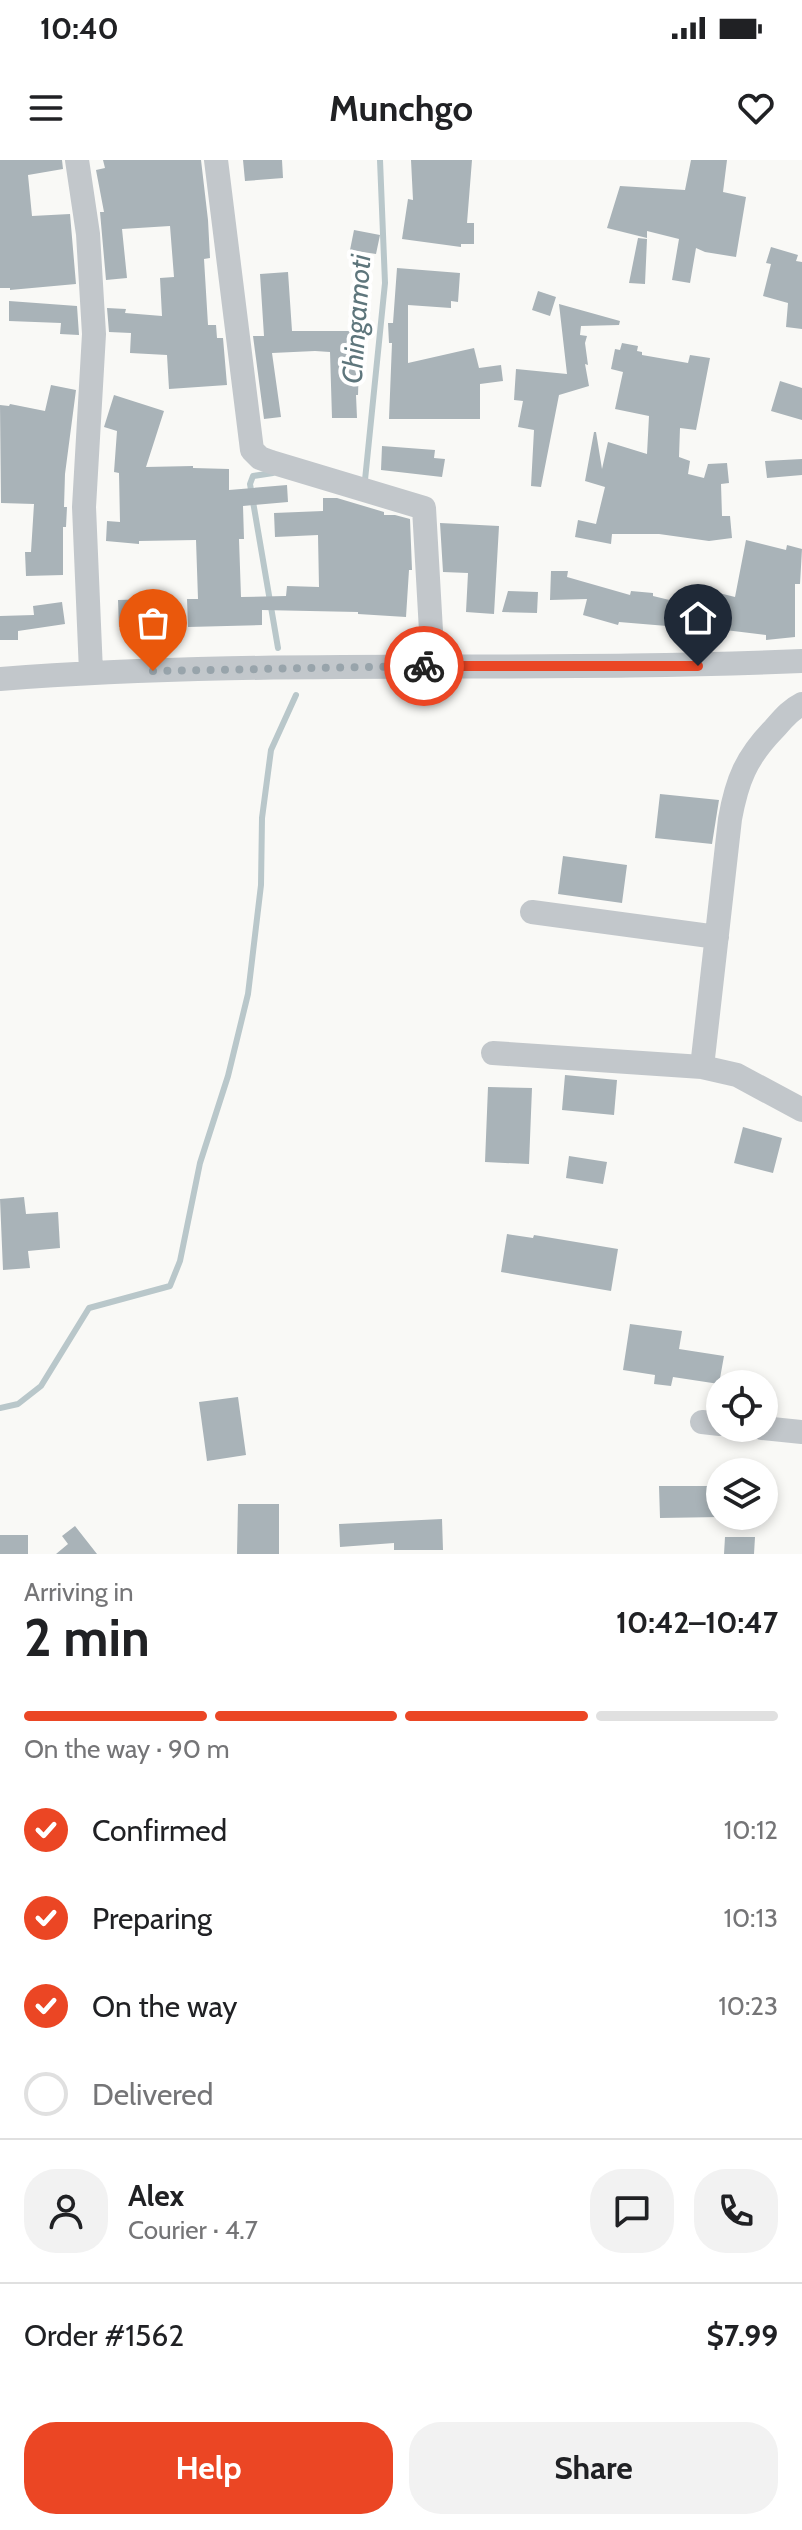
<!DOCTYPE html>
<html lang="en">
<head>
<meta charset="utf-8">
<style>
  :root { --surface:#fff; --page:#f2f2f2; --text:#202124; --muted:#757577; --line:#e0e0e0; --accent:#eb4624 }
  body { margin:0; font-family:Cabin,sans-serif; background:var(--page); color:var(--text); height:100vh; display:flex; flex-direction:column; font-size:30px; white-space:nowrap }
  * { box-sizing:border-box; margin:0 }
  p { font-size:26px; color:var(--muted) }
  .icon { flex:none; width:44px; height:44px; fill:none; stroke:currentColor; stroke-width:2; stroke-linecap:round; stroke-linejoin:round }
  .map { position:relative; height:1394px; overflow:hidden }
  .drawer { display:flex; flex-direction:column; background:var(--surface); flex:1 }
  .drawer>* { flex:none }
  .tools { position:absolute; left:706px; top:1210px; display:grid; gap:16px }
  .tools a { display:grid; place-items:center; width:72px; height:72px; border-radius:50%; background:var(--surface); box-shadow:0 4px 12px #0003; font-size:40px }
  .pin { position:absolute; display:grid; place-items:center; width:68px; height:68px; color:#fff; margin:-82px -34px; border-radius:50% 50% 50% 0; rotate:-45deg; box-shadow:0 0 8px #0007 }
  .pin .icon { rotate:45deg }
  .courier { position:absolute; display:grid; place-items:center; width:80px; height:80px; margin:-40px; border:6px solid #eb4624; border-radius:50%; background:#fff; color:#222; box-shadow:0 2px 10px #0007 }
  .headline em { font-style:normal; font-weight:800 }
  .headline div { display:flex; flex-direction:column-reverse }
  .headline { display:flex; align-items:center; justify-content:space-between; height:136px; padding:0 24px }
  h1 { font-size:52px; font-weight:800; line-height:60px }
  .bar { display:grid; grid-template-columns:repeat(4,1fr); gap:12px 8px; align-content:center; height:96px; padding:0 24px }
  .bar i { height:10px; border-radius:6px; background:var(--line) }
  .bar .active { background:var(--accent) }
  .bar p { grid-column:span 4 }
  .line { display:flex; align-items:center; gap:20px; padding:0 24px; border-top:2px solid var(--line) }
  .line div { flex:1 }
  .round { display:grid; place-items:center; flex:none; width:84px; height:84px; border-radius:32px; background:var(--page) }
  ol { padding:0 24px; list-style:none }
  li { display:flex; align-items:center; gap:24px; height:88px }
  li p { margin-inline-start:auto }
  li .icon { padding:8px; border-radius:50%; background:var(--accent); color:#fff; stroke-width:4 }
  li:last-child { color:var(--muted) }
  li i { width:44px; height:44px; border:4px solid var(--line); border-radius:50% }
  .primary-button { display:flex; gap:16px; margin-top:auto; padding:16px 24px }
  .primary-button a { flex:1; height:92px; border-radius:32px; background:var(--accent); color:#fff; font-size:32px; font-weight:800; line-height:92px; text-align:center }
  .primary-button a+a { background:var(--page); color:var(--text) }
  .status { display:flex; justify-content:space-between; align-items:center; height:56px; padding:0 40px; background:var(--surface); direction:ltr }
  .status svg { height:22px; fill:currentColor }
  header { display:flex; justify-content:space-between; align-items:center; height:104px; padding:0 24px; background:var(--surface); font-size:36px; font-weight:800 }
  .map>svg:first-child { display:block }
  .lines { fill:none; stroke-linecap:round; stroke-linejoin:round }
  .stream { stroke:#b9c7ca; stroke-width:6 }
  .building { fill:#a9b3b8 }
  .minor { stroke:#c2c7cb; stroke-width:24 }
  .done { stroke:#98a4ab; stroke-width:8; stroke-dasharray:0 14.4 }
  .route { stroke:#eb4624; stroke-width:10 }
  .labels { text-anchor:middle; stroke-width:8; stroke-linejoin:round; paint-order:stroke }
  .water-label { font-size:28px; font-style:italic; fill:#5e767c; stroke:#fff }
</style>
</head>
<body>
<div class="status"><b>10:40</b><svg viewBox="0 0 49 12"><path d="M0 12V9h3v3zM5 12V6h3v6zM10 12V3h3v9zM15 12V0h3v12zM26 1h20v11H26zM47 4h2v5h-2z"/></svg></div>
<header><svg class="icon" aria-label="menu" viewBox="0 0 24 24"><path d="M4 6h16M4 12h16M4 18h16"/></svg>Munchgo<svg class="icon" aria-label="heart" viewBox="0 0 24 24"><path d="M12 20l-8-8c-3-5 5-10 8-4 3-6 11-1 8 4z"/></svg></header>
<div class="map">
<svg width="802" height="1394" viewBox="0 0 802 1394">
  <rect width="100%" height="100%" fill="#f9f9f6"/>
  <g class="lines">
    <!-- stream -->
    <path class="stream" d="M273,313l-20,3 -3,8 28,164
      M365,320l20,-197 -5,-123
      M0,1248l18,-4 23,-18 48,-78 81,-22 10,-25 20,-98 28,-87 20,-82 13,-109 1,-67 9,-68 25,-55"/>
  </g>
  <!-- building -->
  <path class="building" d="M0,0h62l1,9 -35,6 4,41 38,-2 6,70 -66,6v-2h-10z
    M103,0h98l7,60 2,38 -6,1 4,66h8l1,13h6l4,47 -58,4 -2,-34 -37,-2 1,-20 -22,-1 -2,-24 19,1 -1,4 37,3 -2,-38 14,-1 -4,-51 -48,3 5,49 -21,2 -6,-68h4l-8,-42 9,-2z
    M243,0h39l1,18 -38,3z
    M411,0h61l-5,63h7v21h-13v3l-59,-8 6,-40 5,1z
    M691,0h36l-4,32 23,5 -10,60 -31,-5 -9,-4 -6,35 -18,-3 7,-41 -32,-8v7l-40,-10 13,-42 65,4z
    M354,70l26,5 -4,19 -26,-4z
    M638,78l9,1 -2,45 -16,-1z
    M771,87l27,8 -2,6 6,1v67l-16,-2 2,-24 -25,-7 8,-32 -5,-1z
    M397,108l63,5 -2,29 -7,-1v7l-43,-3v58l66,-15 5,20 22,-3 2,16 -23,3v35h-91l3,-76h-3l-1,-20h5z
    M288,112l4,59h68l-2,64h-2l1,23h-25l-2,-66 -15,-1 -43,2 9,64 -17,2 -11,-83h11l-4,-62z
    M538,131l18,6 -6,19 -18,-6z
    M9,141l68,5 2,29 -19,-1 1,-11 -52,-2z
    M559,144l61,17 -1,4 -38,1 -1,9 7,1 -2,7 3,22 -3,-1 4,22 -30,9 -18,92 -10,-1 3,-56 -16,-3 5,-26 -9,-1 2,-31 51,5z
    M622,183l16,3 -1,5 5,1v3l46,8 2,-8 20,3 -14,72 -16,-2 -1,29 11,4 -2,13 16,4 4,-14 19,-1 2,20 -8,1 1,32h8l2,22 -23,3 -50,-7h-47l-1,10 -36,-7 3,-17 18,4 9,-37 -20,-6 9,-49h2l6,37 6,-27 39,12 2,-38 -34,-7 8,-37 -12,-3 4,-20 5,1z
    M780,221l22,7v32l-31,-9z
    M51,225l25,5 -11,84 -1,33h3l-1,20h-3v48l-37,1 -1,-24h6l3,-48 -33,-1 -1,-98 9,1 1,-2 35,7z
    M114,235l50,16 -18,56 47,-1v2l36,1v21l58,-5 1,17 -45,4 1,33h-5l2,58 45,-1 1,-10 32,1 -1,-52 -43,2 -1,-24 49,-2v-13h14l47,14v3h11l15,4 2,51h-3l-3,47 -48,-3v-2l-96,-2v15l-74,2 -1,-28h11l-2,-59 -57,1v3l-33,-3 1,-20 13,1 -1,-49 -5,-1 3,-41 -13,-4z
    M382,286l53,4 -1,8 11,1 -3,18 -61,-7z
    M802,299v16l-35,3 -2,-17z
    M440,363l59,3 -5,88 -28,-2 2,-39 -25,-1z
    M746,380l40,10 1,-5 15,4 -2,35h-5v53l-29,3v-5l-49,-6v2l-33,-7 -3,9 -15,-4 1,-3 -48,-4 -1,3 -35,-10 4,-16 -37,1 1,-29h17l-1,6 63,18 1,-4 22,2v3l33,8 5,-18 44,11z
    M508,431l30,1 -1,21 -35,-1z
    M155,439v26l-36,2 -1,-27z
    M62,442l3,22 -47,7v9h-18v-24l34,-1 -1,-9z
    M660,634l59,6 -7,44 -57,-6z
    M563,696l64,9 -5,38 -64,-9z
    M565,915l52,5 -3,35 -52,-5z
    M488,927l44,1 -3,76 -44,-2z
    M743,967l39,11 -9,35 -39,-10z
    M569,996l38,6 -4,22 -37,-6z
    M24,1037l2,17 32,-2 2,36 -32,3 2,17 -27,2 -3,-71z
    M507,1074l26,4 1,-3 84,14 -7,42 -110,-19z
    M630,1164l52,7 -3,18 45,7 -5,28 -46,-7 -2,9 -17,-2 1,-9 -32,-5z
    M238,1237l8,58 -39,6 -8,-59z
    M659,1326h61v31l-60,1z
    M238,1344h41v50h-42z
    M442,1359l1,31h-49v-7l-54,4 -1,-23z
    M75,1366l22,28h-41l12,-10 -6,-8z
    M0,1375h28v19h-28z
    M725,1377h30l-1,17h-30z"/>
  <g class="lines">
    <!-- minor -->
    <path class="minor" d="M77,0l11,74 6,100 -10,173 7,165
      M216,0l36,290 8,8 11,4 153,46 9,158
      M0,519c267,-21 535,-6 802,-18
      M802,544c-12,6 -19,15 -28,25 -28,29 -37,51 -44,90l-28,248 35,8 65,35
      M532,752l185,25
      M493,893l209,14
      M702,1262l18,2
      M762,1268l40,4"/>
  </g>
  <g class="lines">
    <!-- done -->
    <path class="done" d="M153,511l271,-5"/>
    <!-- route -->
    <path class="route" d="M424,506h274"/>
  </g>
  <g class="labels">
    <!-- water labels -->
    <g class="water-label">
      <text transform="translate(356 159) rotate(-86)" y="10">Chingamoti</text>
    </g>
  </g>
</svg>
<div class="tools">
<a><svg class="icon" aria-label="locate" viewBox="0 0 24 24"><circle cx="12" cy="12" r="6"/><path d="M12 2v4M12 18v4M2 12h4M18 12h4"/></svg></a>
<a><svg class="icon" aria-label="layers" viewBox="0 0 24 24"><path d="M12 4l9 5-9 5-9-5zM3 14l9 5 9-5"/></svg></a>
</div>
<div class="pin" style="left:153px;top:511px;background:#ea580c"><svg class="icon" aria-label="bag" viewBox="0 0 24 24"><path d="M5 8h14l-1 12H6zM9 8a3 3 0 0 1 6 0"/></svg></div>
<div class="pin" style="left:698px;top:506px;background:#1f2937"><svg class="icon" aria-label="home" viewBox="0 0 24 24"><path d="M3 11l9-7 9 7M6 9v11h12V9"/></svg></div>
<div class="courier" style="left:424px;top:506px"><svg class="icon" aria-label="bike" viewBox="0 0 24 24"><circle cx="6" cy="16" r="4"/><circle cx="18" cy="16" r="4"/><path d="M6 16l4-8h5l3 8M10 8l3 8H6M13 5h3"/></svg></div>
</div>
<section class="drawer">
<div class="headline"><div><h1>2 min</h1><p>Arriving in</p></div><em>10:42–10:47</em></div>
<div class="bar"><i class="active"></i><i class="active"></i><i class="active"></i><i></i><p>On the way · 90 m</p></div>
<ol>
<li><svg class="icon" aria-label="check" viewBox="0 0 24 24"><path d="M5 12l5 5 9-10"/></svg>Confirmed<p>10:12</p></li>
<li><svg class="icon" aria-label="check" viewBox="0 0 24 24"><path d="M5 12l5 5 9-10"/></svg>Preparing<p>10:13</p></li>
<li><svg class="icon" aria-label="check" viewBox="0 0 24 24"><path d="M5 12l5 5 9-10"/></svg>On the way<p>10:23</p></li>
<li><i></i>Delivered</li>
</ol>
<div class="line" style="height:144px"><a class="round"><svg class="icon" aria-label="person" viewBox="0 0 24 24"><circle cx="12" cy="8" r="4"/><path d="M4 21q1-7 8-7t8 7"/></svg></a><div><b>Alex</b><p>Courier · 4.7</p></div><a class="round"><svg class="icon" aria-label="chat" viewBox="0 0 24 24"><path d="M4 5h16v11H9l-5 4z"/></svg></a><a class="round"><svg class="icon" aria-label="phone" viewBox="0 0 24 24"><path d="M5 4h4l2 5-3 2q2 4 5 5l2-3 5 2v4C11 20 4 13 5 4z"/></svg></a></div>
<div class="line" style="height:104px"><div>Order #1562</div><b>$7.99</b></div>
<div class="primary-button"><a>Help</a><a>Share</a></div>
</section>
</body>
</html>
